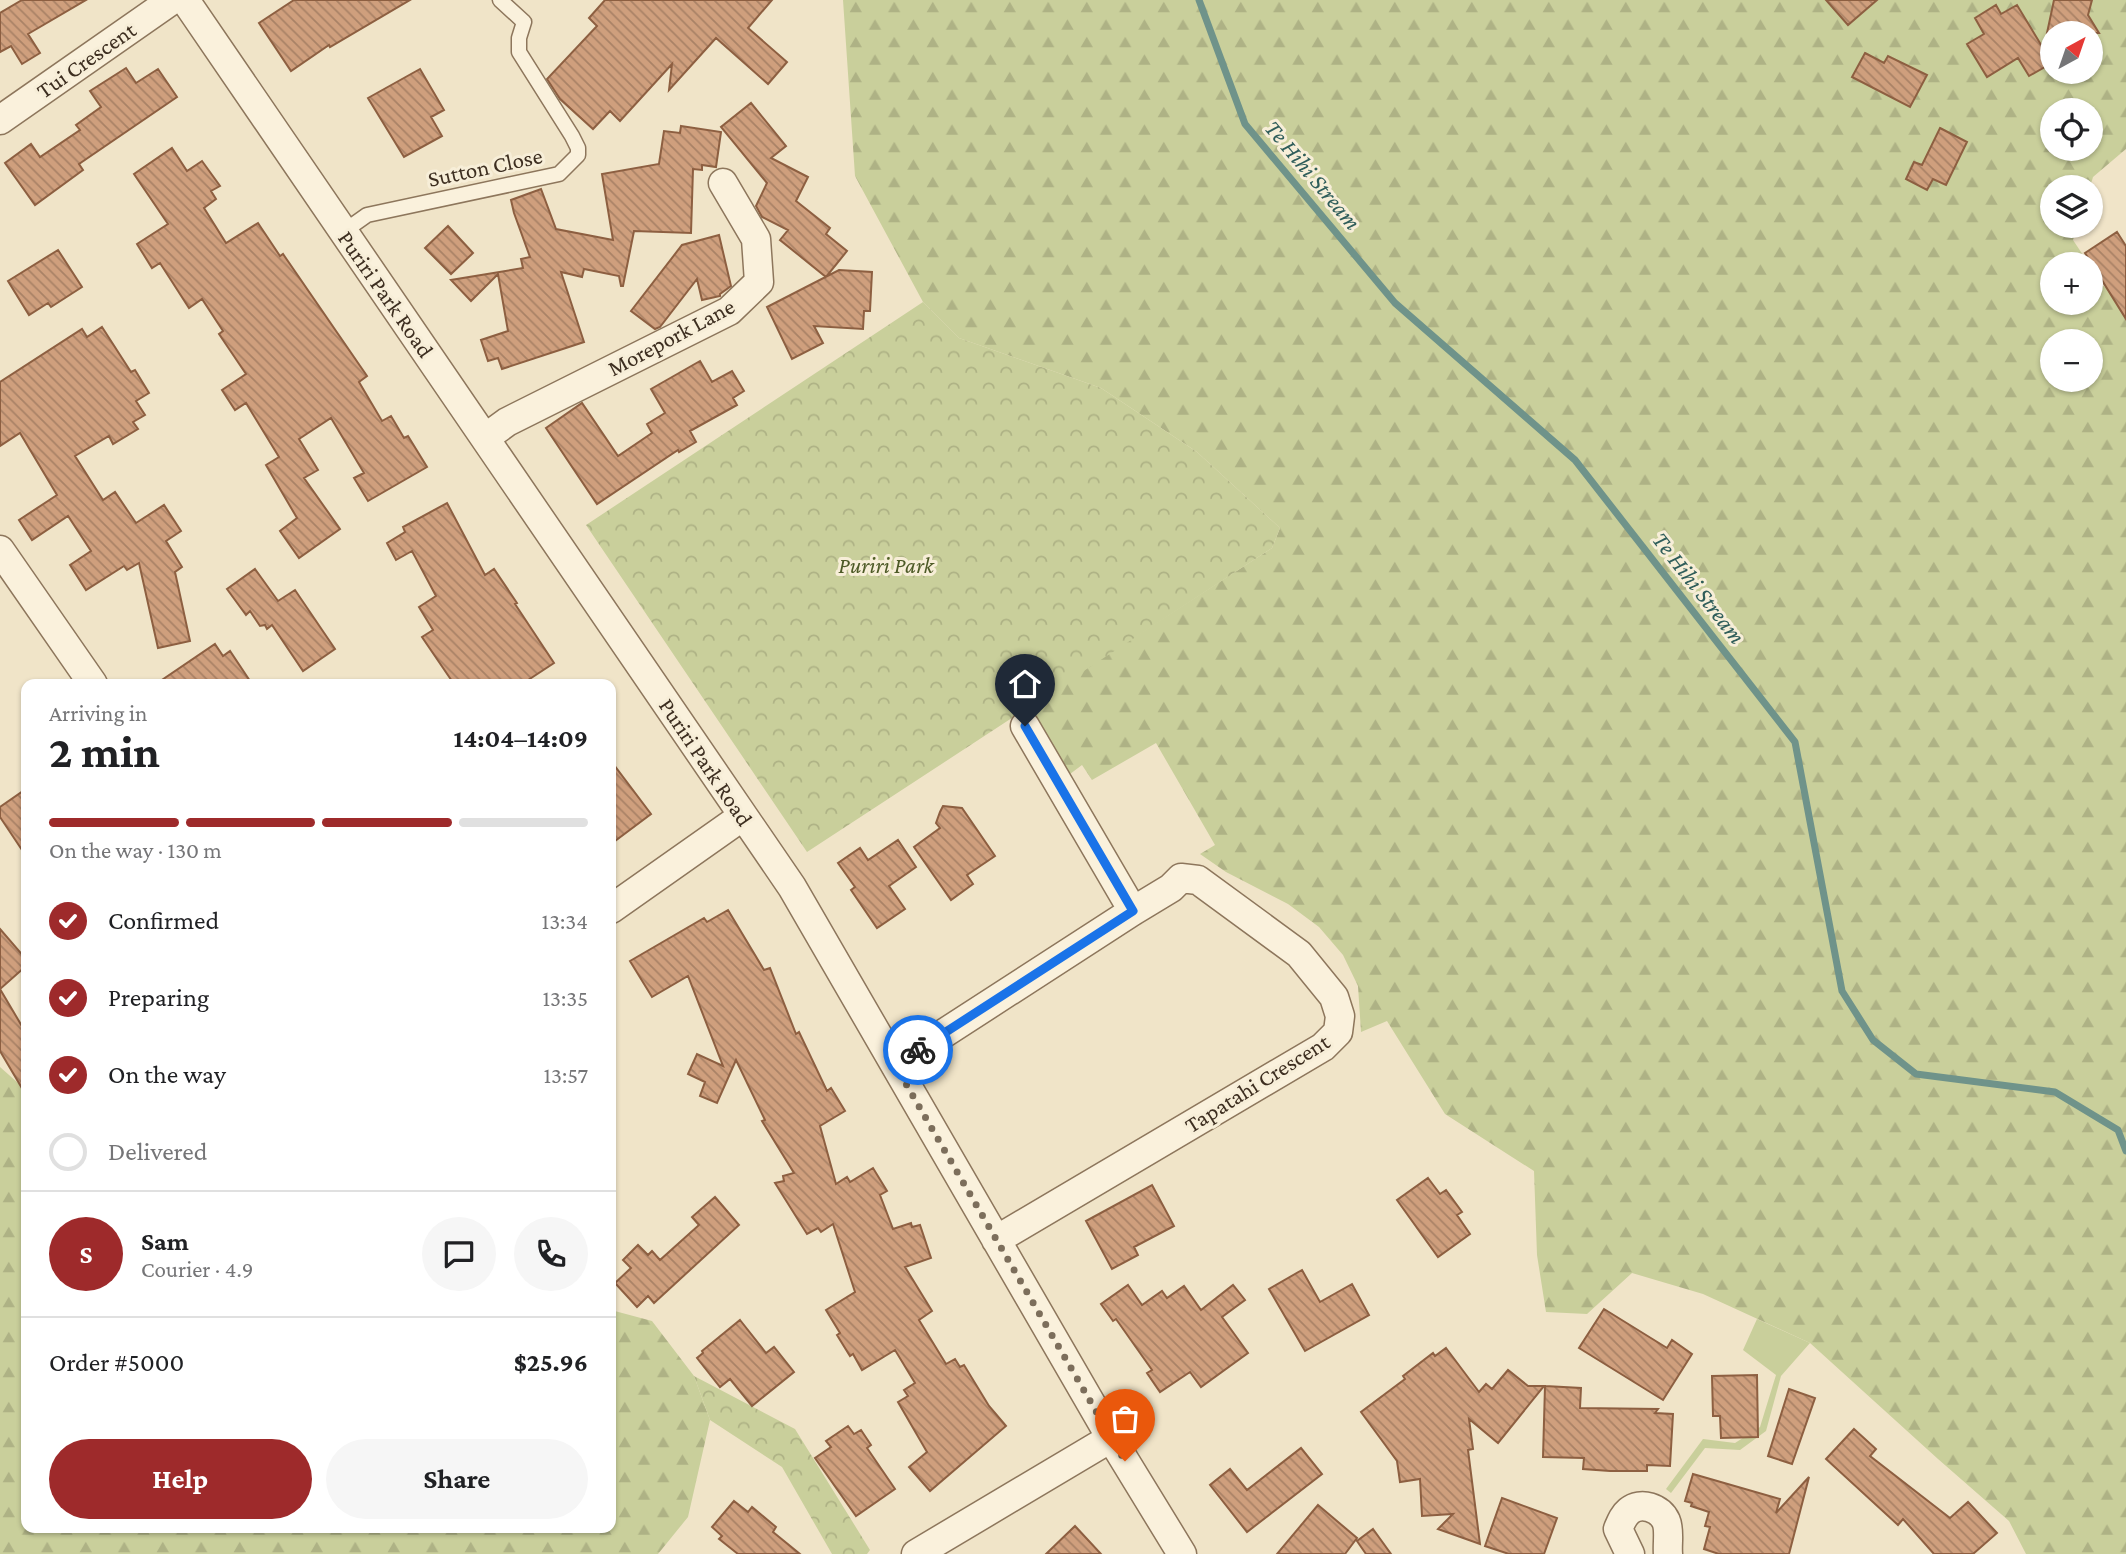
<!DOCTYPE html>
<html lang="en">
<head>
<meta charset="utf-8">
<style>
  :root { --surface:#fff; --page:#f6f6f6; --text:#202124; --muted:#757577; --line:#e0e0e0; --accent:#9e2a2b }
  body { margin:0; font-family:"Crimson Pro",serif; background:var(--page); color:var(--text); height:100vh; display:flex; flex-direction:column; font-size:26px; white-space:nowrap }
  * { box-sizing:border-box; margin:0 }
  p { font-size:23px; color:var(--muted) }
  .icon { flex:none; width:38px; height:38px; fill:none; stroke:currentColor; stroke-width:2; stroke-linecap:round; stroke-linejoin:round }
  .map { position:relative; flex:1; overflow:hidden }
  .drawer { position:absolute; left:21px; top:679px; width:595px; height:854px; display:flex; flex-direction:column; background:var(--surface); border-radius:14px; box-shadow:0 2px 5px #0004 }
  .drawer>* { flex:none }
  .needle { width:46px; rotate:40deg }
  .tools { position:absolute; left:2040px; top:21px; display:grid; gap:14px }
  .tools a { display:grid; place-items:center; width:63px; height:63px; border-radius:50%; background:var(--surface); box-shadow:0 2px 5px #0004; font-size:35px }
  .pin { position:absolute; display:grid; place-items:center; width:60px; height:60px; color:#fff; margin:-72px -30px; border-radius:50% 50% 50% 0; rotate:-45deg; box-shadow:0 0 7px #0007 }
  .pin .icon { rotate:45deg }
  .courier { position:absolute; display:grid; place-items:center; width:70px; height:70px; margin:-35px; border:5px solid #1a73e8; border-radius:50%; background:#fff; color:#222; box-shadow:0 2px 9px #0007 }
  .summary em { font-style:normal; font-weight:700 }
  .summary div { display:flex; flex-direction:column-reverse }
  .summary { display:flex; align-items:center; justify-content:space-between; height:119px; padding:0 28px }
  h1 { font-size:46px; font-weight:700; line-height:52px }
  .bar { display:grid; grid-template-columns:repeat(4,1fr); gap:10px 7px; align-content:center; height:84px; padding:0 28px }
  .bar i { height:9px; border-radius:5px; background:var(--line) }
  .bar .current { background:var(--accent) }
  .bar p { grid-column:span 4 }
  .line { display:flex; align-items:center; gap:18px; padding:0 28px; border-top:2px solid var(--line) }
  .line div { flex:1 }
  .round { display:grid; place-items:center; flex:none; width:74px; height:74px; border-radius:37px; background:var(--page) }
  ol { padding:0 28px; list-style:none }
  li { display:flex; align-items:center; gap:21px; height:77px }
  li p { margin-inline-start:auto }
  li .icon { padding:7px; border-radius:50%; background:var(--accent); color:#fff; stroke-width:4 }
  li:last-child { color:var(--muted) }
  li i { width:38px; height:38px; border:4px solid var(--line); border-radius:50% }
  .button { display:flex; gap:14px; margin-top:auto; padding:14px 28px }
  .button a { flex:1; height:80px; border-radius:42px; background:var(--accent); color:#fff; font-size:28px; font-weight:700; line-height:80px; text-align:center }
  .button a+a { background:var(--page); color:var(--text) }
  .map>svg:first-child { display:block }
  .grass { fill:#c9cf9b }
  .forest { fill:url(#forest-firs); fill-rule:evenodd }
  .park { fill:url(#park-crowns) }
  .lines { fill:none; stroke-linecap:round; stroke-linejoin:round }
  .stream { stroke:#6f938a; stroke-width:7 }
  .building { fill:url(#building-back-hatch); stroke:#8d5f41; stroke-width:2 }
  .lane-casing { stroke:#8d765c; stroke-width:17 }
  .street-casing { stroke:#8d765c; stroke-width:31 }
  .lane { stroke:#faf1dc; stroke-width:14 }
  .street { stroke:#faf1dc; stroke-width:28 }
  .done { stroke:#7c6e5b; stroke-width:7; stroke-dasharray:0 12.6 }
  .route { stroke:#1a73e8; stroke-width:9 }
  .labels { text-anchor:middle; stroke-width:6; stroke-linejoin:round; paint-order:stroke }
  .street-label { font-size:23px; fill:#3d2e20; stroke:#f7eed8 }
  .park-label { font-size:23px; font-style:italic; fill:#4d5a26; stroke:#f7eed8 }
  .water-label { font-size:24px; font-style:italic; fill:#2f5d5a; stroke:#f7eed8 }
</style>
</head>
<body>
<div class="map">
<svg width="2126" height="1554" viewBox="0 0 2126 1554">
  <defs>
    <pattern id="forest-firs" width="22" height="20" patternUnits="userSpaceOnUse" patternTransform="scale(1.75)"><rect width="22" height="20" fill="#c9cf9b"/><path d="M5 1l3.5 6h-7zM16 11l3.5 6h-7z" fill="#aeb285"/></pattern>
    <pattern id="park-crowns" width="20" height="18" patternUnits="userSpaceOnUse" patternTransform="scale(1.75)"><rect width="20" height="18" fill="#c9cf9b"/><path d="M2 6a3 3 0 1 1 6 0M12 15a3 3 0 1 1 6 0" fill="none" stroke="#aeb285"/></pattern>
    <pattern id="building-back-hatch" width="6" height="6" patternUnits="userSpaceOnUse" patternTransform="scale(1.75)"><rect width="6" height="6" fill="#cf9f7d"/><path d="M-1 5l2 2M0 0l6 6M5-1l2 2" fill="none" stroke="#a98266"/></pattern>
  </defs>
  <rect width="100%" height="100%" fill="#f0e4c8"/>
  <!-- grass -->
  <path class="grass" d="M1757,1319l53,24 -29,33 -15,55 -26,19 -35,-2 -34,45 -5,-4 37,-50 32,4 25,-16 16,-52 -33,-25z"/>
  <!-- forest -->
  <path class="forest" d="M843,0h1283v149l-33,28 -3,10h-37v39h25l-5,14 16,24h-36v39h38v-35l11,17 24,17v1252h-100l-17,-33 -71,-62 -128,-116 -107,-49 -71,-21 -45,41 -41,-2 -9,-57 -3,-84 -89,-57 -58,-93 -26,11 -3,-46 -15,-31 -24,-28 -31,-23 -62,-32 -26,-18 15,-9 -59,-102 -64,37 -10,-15 -12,9 -42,-68 244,-158 8,-20 -83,-76 -96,-64 -142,-50 -36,-36 -68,-126zM2053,33h38v39h-38zM2053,110h38v39h-38zM2053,341h38v39h-38z
    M0,1067l26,23v438h585v-218l41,11 42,55 16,44 -22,97 -30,37h-658z"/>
  <!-- park -->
  <path class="park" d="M923,302l36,36 142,50 96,64 83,76 -8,20 -465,304 -221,-327z
    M694,1376l101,53 75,121 -3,4h-35l-50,-87 -72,-47z"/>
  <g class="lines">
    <!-- stream -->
    <path class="stream" d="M1199,0l46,124 150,179 180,157 220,282 47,249 31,49 43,34 139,18 63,38 8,21"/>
  </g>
  <!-- building -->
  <path class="building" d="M22,0h64l-58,34 12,19 -18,11 -11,-18 -11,6v-39z
    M294,0h116l-80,47 -1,-2 -38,26 -32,-48z
    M605,0h167l-24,28 39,34 -19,22 -52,-46 -47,52 3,-26 -52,57 -10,-10 -17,18 -33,-30 -13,-20 50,-53 -8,-8z
    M1826,0h51l-29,25z
    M2054,0h38l-4,15 11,18h-52z
    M1996,5l5,9 16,-9 35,58 -23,13 -11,-18 -31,19 -20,-33 17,-10 -9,-16z
    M1865,53l19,10 4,-7 39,19 -17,32 -58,-30z
    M126,68l10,15 22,-14 19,28 -98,67 4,6 -48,35 -30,-42 26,-19 9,13 40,-27 -4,-5 25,-18 -11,-16z
    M420,69l24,41 -13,7 11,19 -38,21 -36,-59z
    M751,103l35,43 -15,12 37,19 -12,24 34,27 -4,6 21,17 -21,26 -46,-37 8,-10 -26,-13 -6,-11 11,-23 -46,-56z
    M681,126l40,6 -5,35 -14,-2v5l-9,-1 -2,64 -57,-2 -11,55h-2l-2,-10 -35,-7 -2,8 -21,-5 23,70 -82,27 -4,-11 -10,3 -7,-21 27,-9 -10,-57 -27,27 -20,-21 72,-12 -2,-9 9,-2 -16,-44 -3,-13 30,-11 15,40 57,11 -11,-66 57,-10 5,-33 16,2z
    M1940,128l27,14 -21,43 -13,-6 -6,11 -21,-11 8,-17 8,3z
    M172,148l15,23 15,-10 18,25 -9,5 5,8 -12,9 22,35 32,-20 22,33 3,-2 84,122 -8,6 23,39 9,-5 13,22 4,-2 19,31 -59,34 -14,-23 10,-5 -33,-55 -32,21 19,31 -14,8 36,51 -41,29 -19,-27 17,-13 -31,-53 13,-8 -33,-54 -11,7 -13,-20 24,-16 -27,-40 4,-3 -21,-32 -13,9 -29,-45 -8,5 -15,-24 31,-20 -34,-50z
    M448,226l25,27 -22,21 -26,-26z
    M2117,232l9,14v73l-41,-66z
    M719,235l12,51 -11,8v2l-18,4 -5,-21 -37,48 -5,2 -24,-18 51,-66z
    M58,250l24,37 -31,20 -3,-4 -19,12 -21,-34z
    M839,270l33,2 -2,39h-6l-1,18 -49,-3 9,17 -31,16 -25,-52z
    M102,327l29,45 4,-2 14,23 -13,8 9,14 -12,7 5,7 -25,15 -4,-8 -34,20 28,44 12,-8 21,31 28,-18 17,26 -15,10 16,26 -7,5 15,69 -32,7 -19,-85 -12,7 -3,-4 -38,24 -16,-25 21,-14 -23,-35 -36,24 -13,-20 38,-25 -37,-62 -20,13v-64l82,-53 5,8z
    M700,361l12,21 20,-11 12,20 -11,7 4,7 -47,26 6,11 -17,10 -1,-2 -81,54 -51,-76 36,-25 36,53 34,-23 -5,-9 18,-11 -14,-24z
    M447,503l38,72 9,-6 23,34 -2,1 39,59 -32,21h-68l-32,-47 11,-7 -14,-23 17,-11 -24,-45 -16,9 -9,-17 18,-11 -2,-5z
    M255,569l23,32 17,-11 40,59 -32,22 -31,-46 -5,4 -2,-4 -5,1 -10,-15 -4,4 -19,-26z
    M215,644l8,12 7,-5 22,33h-96z
    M611,761l40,53 -40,30z
    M26,789v67l-26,-39v-10z
    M943,806l19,2 33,48 -28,19 6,9 -22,16 -37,-53 26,-19 -4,-5 4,-11z
    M898,840l18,27 -27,19 16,23 -28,19 -26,-38 4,-3 -17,-24 22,-15 8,12z
    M728,910l36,60 6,-2 26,66 3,-2 28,59 4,-3 14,23 -25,15 16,58 11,-7 3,5 23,-14 14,23 -7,4 13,34 18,-6 1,4 8,-2 11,33 -26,9 27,44 -13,9 27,44 9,-5 5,8 4,-2 25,41 17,20 -76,65 -21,-24 18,-15 -29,-50 10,-6 -4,-6 11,-7 -20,-33 -33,20 -9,-16 -3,2 -13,-21 3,-2 -14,-23 29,-18 -22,-68 -12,8 -3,-4 -11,6 -32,-51 9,-2 -1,-5 11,-3 -32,-52 3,-1 -29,-60 -19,43 -17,-7 5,-14 -17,-8 9,-20 26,12 -35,-90 -36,21 -22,-36 74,-43 3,4z
    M0,929l26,30v7l-26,23 26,44v62l-26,-44z
    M1428,1178l12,16 6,-4 16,22 -5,3 13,19 -32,23 -41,-57z
    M1152,1185l22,41 -40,21 4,8 -26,14 -26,-48z
    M715,1197l24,28 -85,78 -6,-7 -11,11 -22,-24 16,-15 -8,-8 15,-15 10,10 4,-4 8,9 39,-35 -7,-8z
    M1302,1270l18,32 32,-18 17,31 -64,36 -36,-62z
    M1128,1285l14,20 20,-14 5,7 17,-12 17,24 32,-25 12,15 -23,17 26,36 -47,34 -11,-15 -30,20 -13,-19 5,-3 -36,-51 -3,2 -12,-17z
    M1604,1309l63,39 5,-8 20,14 -29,46 -84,-52z
    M740,1320l26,33 8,-6 20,25 -42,34 -22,-27 -10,8 -23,-29 6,-5 -1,-2z
    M1446,1348l33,44 7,-8 6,5 16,-19 20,16h16l-46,57 -29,-24 4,30 -5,1 12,94 -42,-15 15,-15 -31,2 -2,-37 -20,3 -3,-21 -36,-49 44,-33 -2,-3 30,-23 2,3z
    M1757,1375l1,62 -37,1 -1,-22h-7l-1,-40z
    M1545,1386l36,2 -1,20 78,1 -3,4 18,1 -3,52 -23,-1v6h-37l-27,-2 1,-11 -41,-1z
    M1789,1389l26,9 -23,66 -24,-8z
    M848,1426l6,8 7,-4 10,15 -4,3 28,41 -39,27 -41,-58 16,-11 -5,-6z
    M1854,1429l22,20 -6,7 80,62 18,-16 29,31 -24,21h-39l-31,-35 -5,6 -72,-66z
    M1301,1448l21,26 -75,58 -37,-47 20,-16 17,21z
    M1693,1474l87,25 -4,14 33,-36 -20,77h-70l-15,-5 6,-22 -5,-1 4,-14 -18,-6 1,-3 -7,-2z
    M1502,1498l55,20 -13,36h-35l-24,-8z
    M734,1501l14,11 4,-5 24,20 -3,5 27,22h-62l-19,-15 3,-3 -10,-9z
    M1318,1505l39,33 -12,16h-68z
    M1075,1526l26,28h-55z
    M1373,1529l18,25h-25l-9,-13z"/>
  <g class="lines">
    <!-- lane casing -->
    <g class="lane-casing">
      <path id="lane" d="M343,232l24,-17 192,-41 19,-19v-7l-6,-12 -53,-84v-14l5,-16 -24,-22"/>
    </g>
    <!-- street casing -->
    <g class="street-casing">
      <path id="street" d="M185,0l607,887 319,551 71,116
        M0,120l172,-120
        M485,438l22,-16 222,-111 30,-29 -3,-43 -33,-56
        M0,550l93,134
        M1025,726l108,185
        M611,909l132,-93
        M895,1065l238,-154 38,-23 10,-10 17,2 101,74 35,43 6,19 -2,16 -15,15 -327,193
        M916,1554l195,-116
        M1630,1554l-12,-25c3,-7 5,-13 11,-18 12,-10 31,-3 37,10 4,9 1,23 2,33"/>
    </g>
    <!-- lane -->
    <use href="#lane" class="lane"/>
    <!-- street -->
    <use href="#street" class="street"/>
  </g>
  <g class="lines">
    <!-- done -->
    <path class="done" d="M918,1050l-23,15 230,396"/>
    <!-- route -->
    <path class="route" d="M918,1050l215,-139 -108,-185"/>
  </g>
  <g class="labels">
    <!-- street labels -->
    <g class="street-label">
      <text transform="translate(86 60) rotate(-35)" y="8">Tui Crescent</text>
      <text transform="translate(485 167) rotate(-12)" y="8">Sutton Close</text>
      <text transform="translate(386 294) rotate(55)" y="8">Puriri Park Road</text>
      <text transform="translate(671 337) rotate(-28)" y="8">Morepork Lane</text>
      <text transform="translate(706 762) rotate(56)" y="8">Puriri Park Road</text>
      <text transform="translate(1257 1083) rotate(-32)" y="8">Tapatahi Crescent</text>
    </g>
    <!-- park labels -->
    <g class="park-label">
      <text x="886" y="573">Puriri Park</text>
    </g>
    <!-- water labels -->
    <g class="water-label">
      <text transform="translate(1313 175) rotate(50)" y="8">Te Hihi Stream</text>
      <text transform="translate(1699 588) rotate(52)" y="8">Te Hihi Stream</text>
    </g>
  </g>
</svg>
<div class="tools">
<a><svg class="needle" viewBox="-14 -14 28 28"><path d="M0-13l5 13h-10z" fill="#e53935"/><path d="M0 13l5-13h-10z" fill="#757577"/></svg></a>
<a><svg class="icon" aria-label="locate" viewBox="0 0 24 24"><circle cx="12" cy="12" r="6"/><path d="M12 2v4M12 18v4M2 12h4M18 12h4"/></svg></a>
<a><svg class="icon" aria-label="layers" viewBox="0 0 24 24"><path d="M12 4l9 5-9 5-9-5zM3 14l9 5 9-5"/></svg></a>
<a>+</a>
<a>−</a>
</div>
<div class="pin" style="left:1125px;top:1461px;background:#ea580c"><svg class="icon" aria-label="bag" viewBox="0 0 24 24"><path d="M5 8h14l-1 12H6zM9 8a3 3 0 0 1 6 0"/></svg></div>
<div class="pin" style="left:1025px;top:726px;background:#1f2937"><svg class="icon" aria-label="home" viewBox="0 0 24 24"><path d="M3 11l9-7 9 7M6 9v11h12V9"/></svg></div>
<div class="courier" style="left:918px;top:1050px"><svg class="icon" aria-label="bike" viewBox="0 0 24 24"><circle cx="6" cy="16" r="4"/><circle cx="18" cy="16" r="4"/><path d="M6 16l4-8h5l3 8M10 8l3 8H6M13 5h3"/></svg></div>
<section class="drawer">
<div class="summary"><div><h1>2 min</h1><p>Arriving in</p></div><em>14:04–14:09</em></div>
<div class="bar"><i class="current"></i><i class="current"></i><i class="current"></i><i></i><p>On the way · 130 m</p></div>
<ol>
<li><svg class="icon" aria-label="check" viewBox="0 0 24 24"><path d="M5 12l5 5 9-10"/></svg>Confirmed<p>13:34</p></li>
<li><svg class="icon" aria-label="check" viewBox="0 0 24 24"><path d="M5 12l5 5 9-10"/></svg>Preparing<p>13:35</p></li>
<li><svg class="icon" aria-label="check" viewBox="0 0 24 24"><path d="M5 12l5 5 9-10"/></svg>On the way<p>13:57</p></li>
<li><i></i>Delivered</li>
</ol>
<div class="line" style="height:126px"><b class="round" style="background:var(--accent);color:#fff">S</b><div><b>Sam</b><p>Courier · 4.9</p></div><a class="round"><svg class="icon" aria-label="chat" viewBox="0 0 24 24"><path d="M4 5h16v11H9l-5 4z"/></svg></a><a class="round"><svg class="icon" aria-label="phone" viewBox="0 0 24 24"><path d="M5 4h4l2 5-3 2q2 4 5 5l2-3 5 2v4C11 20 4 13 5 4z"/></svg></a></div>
<div class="line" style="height:91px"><div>Order #5000</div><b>$25.96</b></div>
<div class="button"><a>Help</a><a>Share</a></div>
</section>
</div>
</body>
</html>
